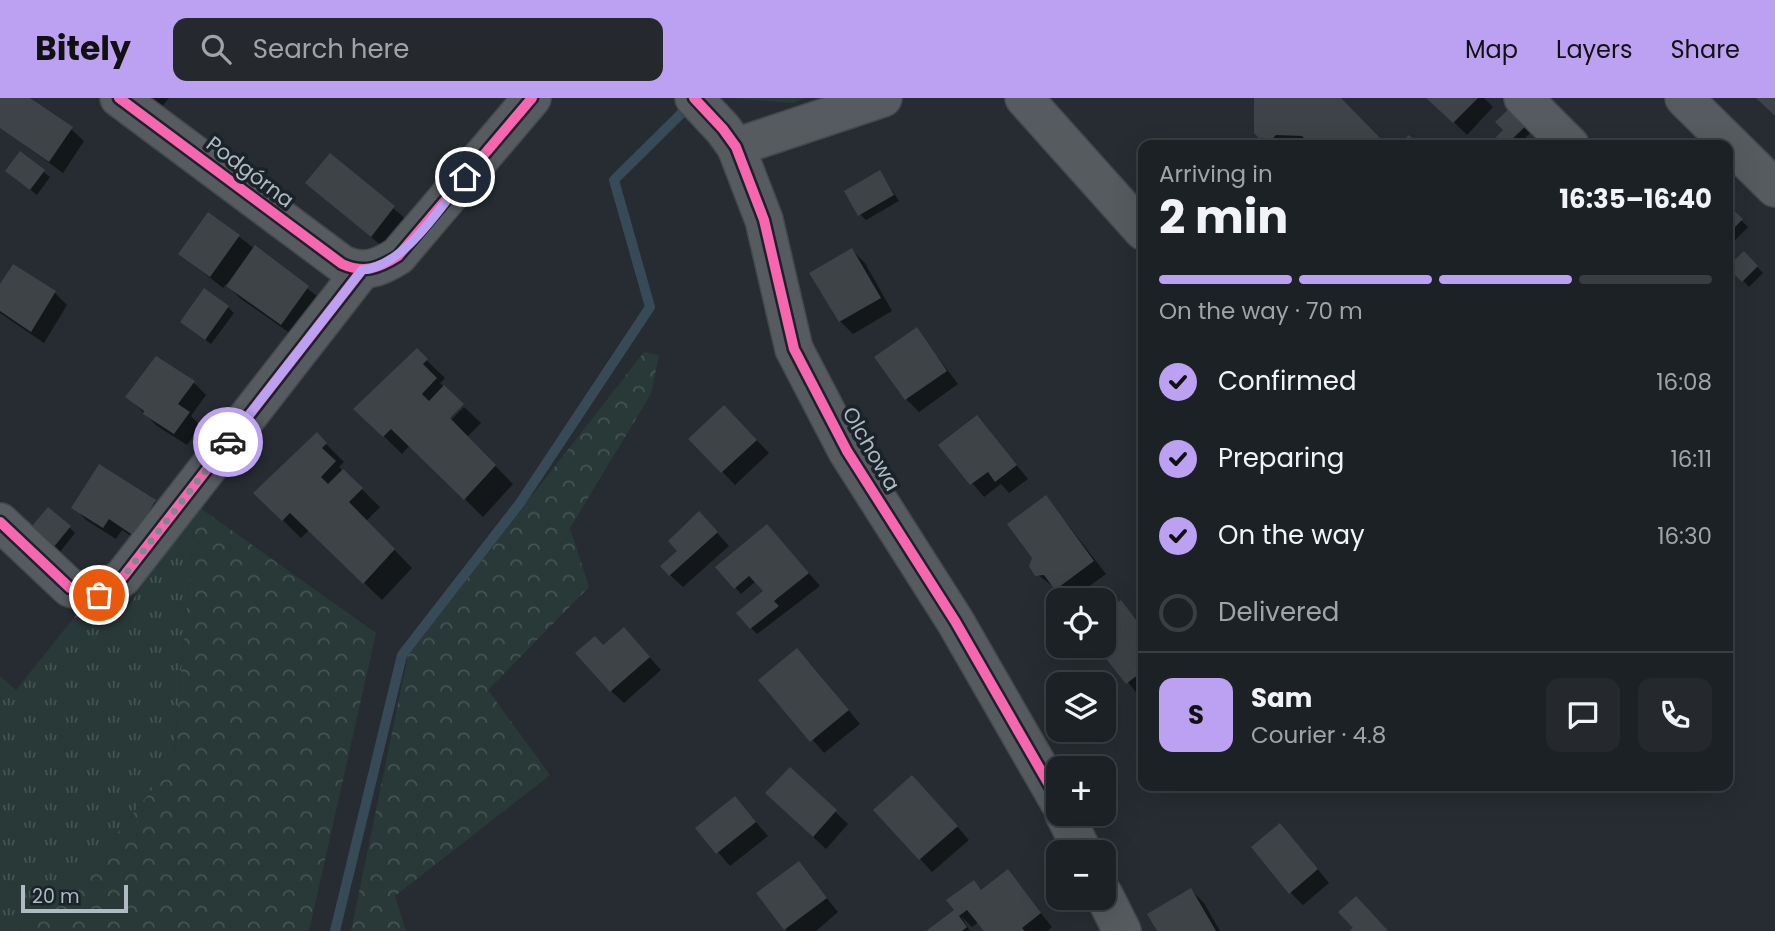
<!DOCTYPE html>
<html lang="en">
<head>
<meta charset="utf-8">
<style>
  :root { --surface:#1c2125; --page:#25292d; --text:#f1f3f6; --muted:#a0a3a7; --line:#3a3e42; --accent:#bca0f2 }
  body { margin:0; font-family:Poppins,sans-serif; background:var(--page); color:var(--text); height:100vh; display:flex; flex-direction:column; font-size:26px; white-space:nowrap }
  * { box-sizing:border-box; margin:0 }
  p { font-size:23px; color:var(--muted) }
  .icon { flex:none; width:38px; height:38px; fill:none; stroke:currentColor; stroke-width:2; stroke-linecap:round; stroke-linejoin:round }
  .map { position:relative; flex:1; overflow:hidden }
  .sheet { position:absolute; left:1138px; top:42px; width:595px; height:651px; display:flex; flex-direction:column; background:var(--surface); border-radius:14px; box-shadow:0 7px 28px #0002,0 0 0 2px var(--line) }
  .sheet>* { flex:none }
  .fabs { position:absolute; left:1046px; top:490px; display:grid; gap:14px }
  .fabs a { display:grid; place-items:center; width:70px; height:70px; border-radius:14px; background:var(--surface); box-shadow:0 7px 28px #0002,0 0 0 2px var(--line); font-size:35px }
  .scale { position:absolute; left:21px; bottom:18px; width:107px; box-sizing:border-box; padding-left:7px; border:4px solid #b0bac2; border-top:0; font-size:19px; line-height:24px; white-space:nowrap; color:#b0bac2; -webkit-text-stroke:5px #1b232a; paint-order:stroke }
  .pin { position:absolute; display:grid; place-items:center; width:60px; height:60px; color:#fff; margin:-30px; border:4px solid #fff; border-radius:50%; box-shadow:0 2px 7px #0007 }
  .courier { position:absolute; display:grid; place-items:center; width:70px; height:70px; margin:-35px; border:5px solid #bca0f2; border-radius:50%; background:#fff; color:#222; box-shadow:0 2px 9px #0007 }
  .headline em { font-style:normal; font-weight:700 }
  .headline div { display:flex; flex-direction:column-reverse }
  .headline { display:flex; align-items:center; justify-content:space-between; height:119px; padding:0 21px }
  h1 { font-size:46px; font-weight:700; line-height:52px }
  .bar { display:grid; grid-template-columns:repeat(4,1fr); gap:10px 7px; align-content:center; height:84px; padding:0 21px }
  .bar i { height:9px; border-radius:5px; background:var(--line) }
  .bar .active { background:var(--accent) }
  .bar p { grid-column:span 4 }
  .line { display:flex; align-items:center; gap:18px; padding:0 21px; border-top:2px solid var(--line) }
  .line div { flex:1 }
  .round { display:grid; place-items:center; flex:none; width:74px; height:74px; border-radius:14px; background:var(--page) }
  ol { padding:0 21px; list-style:none }
  li { display:flex; align-items:center; gap:21px; height:77px }
  li p { margin-inline-start:auto }
  li .icon { padding:7px; border-radius:50%; background:var(--accent); color:#111; stroke-width:4 }
  li:last-child { color:var(--muted) }
  li i { width:38px; height:38px; border:4px solid var(--line); border-radius:50% }
  header { display:flex; align-items:center; gap:42px; box-sizing:border-box; height:98px; padding:0 35px; background:var(--accent); color:#111 }
  header strong { font-size:33px }
  nav { display:flex; gap:38px; margin-inline-start:auto; font-size:24px }
  .search { width:490px; height:63px; background:var(--page); display:flex; align-items:center; gap:18px; box-sizing:border-box; padding:0 24px; border-radius:14px; color:var(--muted); font-size:26px }
  .map>svg:first-child { display:block }
  .grass { fill:url(#grass-tufts) }
  .forest { fill:url(#forest-crowns) }
  .shadow { fill:#0007 }
  .lines { fill:none; stroke-linecap:round; stroke-linejoin:round }
  .stream { stroke:#374a58; stroke-width:10 }
  .building { fill:#3e4347 }
  .street-casing { stroke:#44484c; stroke-width:40 }
  .street { stroke:#565b5f; stroke-width:37 }
  .cycleway-casing { stroke:#1b232a; stroke-width:15 }
  .cycleway { stroke:#f766af; stroke-width:10 }
  .done { stroke:#80888f; stroke-width:7; stroke-dasharray:0 12.6 }
  .route { stroke:#bca0f2; stroke-width:9 }
  .labels { text-anchor:middle; stroke-width:7; stroke-linejoin:round; paint-order:stroke }
  .street-label { font-size:21px; fill:#b0bac2; stroke:#1b232a }
</style>
</head>
<body>
<header>
<strong>Bitely</strong>
<div class="search"><svg class="icon" aria-label="search" viewBox="0 0 24 24"><circle cx="10" cy="10" r="6"/><path d="M15 15l6 6"/></svg>Search here</div>
<nav><a>Map</a><a>Layers</a><a>Share</a></nav>
</header>
<div class="map">
<svg width="1775" height="833" viewBox="0 0 1775 833">
  <defs>
    <pattern id="grass-tufts" width="24" height="20" patternUnits="userSpaceOnUse" patternTransform="scale(1.75)"><rect width="24" height="20" fill="#283937"/><path d="M3 7l-1-3M5 7V3M7 7l1-3M15 17l-1-3M17 17v-4M19 17l1-3" fill="none" stroke="#455452"/></pattern>
    <pattern id="forest-crowns" width="20" height="18" patternUnits="userSpaceOnUse" patternTransform="scale(1.75)"><rect width="20" height="18" fill="#283937"/><path d="M2 6a3 3 0 1 1 6 0M12 15a3 3 0 1 1 6 0" fill="none" stroke="#455452"/></pattern>
  </defs>
  <rect width="100%" height="100%" fill="#262c31"/>
  <!-- grass -->
  <path class="grass" d="M196,407l-23,259 -97,120 -57,47h-19v-255l16,14 60,-75 44,4z"/>
  <!-- forest -->
  <path class="forest" d="M728,0h77l-12,5z
    M644,254l15,3 -8,39 -81,134 19,59 -101,103 62,85 -155,121 11,35h-55l57,-276z
    M196,407l180,128 -67,298h-290l57,-47 97,-120z"/>
  <!-- shadow -->
  <path class="shadow" d="M0,0h26l45,31 13,12 -21,32 -63,-46z
    M148,0h21l-9,11z
    M1256,0h82l47,47h-117l-13,-13z
    M1429,0h55l9,9 -26,28z
    M1513,10l21,21 -16,16h-28l15,-15z
    M21,56l29,23 -13,18 -30,-24z
    M330,57l77,65 -23,28 -76,-65z
    M880,74l19,29 -33,19 -6,-6z
    M1727,108l21,21 -19,19 -2,-2z
    M209,116l112,85 -27,37 -53,-37 -15,-15 -3,4 -43,-34z
    M852,152l13,13 27,48 -39,23 -13,-13z
    M1744,155l19,20 -14,14 -19,-20z
    M14,168l41,27 12,12 -23,38 -44,-30v-26z
    M228,209l6,6 -23,31 -23,-17z
    M917,232l41,54 -39,28 -13,-13z
    M417,253l28,27 -5,5 21,21 -13,14 2,3 14,-14 17,16 -14,14 46,47 -30,33 -73,-72 -8,9 -46,-45z
    M194,285l12,12 -15,21 10,10 -14,19 -30,-19 -29,-29z
    M977,319l51,62 -19,14 -8,-9 -17,13 -44,-52z
    M737,322l32,33 -34,32 -44,-46z
    M316,336l28,28 -5,5 41,40 -14,14 46,47 -30,32 -73,-70 -8,8 -46,-45z
    M155,404l12,12 -20,33 -25,-17 -6,9 -30,-19 -12,-13z
    M1065,423l41,53 -36,26 -33,-26 -3,-17z
    M711,428l18,20 -46,41 -13,-12 10,-24z
    M69,429l6,6 -25,32 -27,-26z
    M779,441l41,47 -63,48 -6,-6 14,-37 -9,-10 -15,13 -23,-26z
    M1121,505l22,24v66l-4,3 -40,-50h5z
    M636,544l25,28 -37,33 -13,-12 -7,-44z
    M810,565l50,61 -36,29 -63,-73z
    M790,671l58,55 -22,25 -46,-43z
    M925,692l44,50 -37,32 -12,-13z
    M735,700l33,38 -38,30 -33,-38z
    M1292,740l37,45 -26,22 -13,-13z
    M799,766l39,48 -22,19h-29l-28,-38z
    M1007,773l45,56 -5,4h-61l-7,-9 -7,5 -11,-11 9,15h-41l28,-20 17,-29 8,9z
    M1191,792l13,13 16,28h-61z"/>
  <g class="lines">
    <!-- stream -->
    <path class="stream" d="M335,833l67,-276 118,-152 130,-196 -36,-127 79,-78"/>
  </g>
  <!-- building -->
  <path class="building" d="M0,0h30l43,29 -24,35 -49,-34z
    M1254,0h87l40,41 -6,6h-64l-9,-9 -26,-1 -10,10 -12,-12z
    M1426,0h52l-25,25z
    M1756,0h19v18z
    M1513,7l17,17 -24,23h-18l15,-15 -8,-8z
    M1409,37l10,10h-21z
    M20,53l25,19 -15,20 -25,-19z
    M330,55l65,53 -24,31 -66,-54z
    M880,72l14,25 -36,21 -14,-25z
    M1727,106l16,15 -16,16z
    M208,114l32,23 -30,42 -32,-23z
    M255,147l54,41 -28,39 -55,-39z
    M852,150l29,50 -42,24 -30,-49z
    M1744,153l14,15 -16,16 -15,-15z
    M13,166l43,27 -25,41 -31,-21v-27z
    M204,190l25,18 -24,34 -25,-18z
    M917,229l30,44 -42,29 -31,-43z
    M417,250l11,11 -5,5 14,14 -15,16 7,7 15,-16 20,19 -14,14 46,47 -32,35 -73,-71 -8,8 -30,-28z
    M156,258l39,25 -17,23 12,8 -16,22 -31,-20 1,-3 -19,-14z
    M724,307l33,35 -36,33 -33,-34z
    M977,317l40,50 -22,17 -7,-10 -18,13 -32,-40z
    M317,334l10,11 -5,5 14,13 -15,16 7,7 15,-15 20,19 -14,14 46,47 -32,35 -73,-71 -8,8 -29,-28z
    M99,366l57,36 -22,36 -25,-17 -6,9 -32,-20z
    M1046,397l48,66 -39,29 -11,-15 -9,1 -6,-10 3,-8 -25,-34z
    M48,409l23,19 -28,34 -22,-21z
    M699,413l19,21 -49,44 -9,-10 17,-15 -9,-10z
    M767,426l42,49 -35,28 5,5 -29,23 -14,-16 27,-22 -14,-15 -15,13 -19,-22z
    M1121,502l22,29v42l-17,13 -30,-38h8v-33z
    M624,529l26,30 -40,35 -35,-39 20,-17 8,9z
    M797,550l52,62 -39,32 -52,-62z
    M790,669l47,43 -24,27 -48,-44z
    M912,677l46,51 -39,34 -46,-50z
    M735,698l21,26 -40,32 -21,-26z
    M1280,725l38,46 -29,25 -38,-47z
    M799,763l28,37 -43,32 -28,-37z
    M1008,771l33,44 -19,15 3,3h-41l-17,-21 -8,6 8,11 -5,4h-36l28,-21 -8,-10 28,-20 7,10z
    M1191,790l25,43h-59l-10,-17z
    M1356,798l14,15 18,20h-39l4,-3 -15,-16z"/>
  <g class="lines">
    <!-- street casing -->
    <g class="street-casing">
      <path id="street" d="M119,0l223,166c22,10 37,4 56,-8l134,-158
        M694,0l29,31 13,18 28,73 30,129 53,102 108,170 104,181
        M1024,0l119,133
        M1523,0l47,47
        M1684,0l91,90
        M736,49l147,-49
        M0,424l70,66 29,7 24,-18 239,-307
        M1064,716l19,38
        M1104,797l18,36"/>
    </g>
    <!-- street -->
    <use href="#street" class="street"/>
    <!-- cycleway casing -->
    <g class="cycleway-casing">
      <path id="cycleway" d="M119,0l223,166c22,10 37,4 56,-8l134,-158
        M694,0l29,31 13,18 28,73 30,129 53,102 108,170 104,181
        M0,424l70,66 29,7 24,-18 239,-307"/>
    </g>
    <!-- cycleway -->
    <use href="#cycleway" class="cycleway"/>
  </g>
  <g class="lines">
    <!-- done -->
    <path class="done" d="M99,497l24,-18 105,-135"/>
    <!-- route -->
    <path class="route" d="M228,344l134,-172c42,-4 77,-61 103,-93"/>
  </g>
  <g class="labels">
    <!-- street labels -->
    <g class="street-label">
      <text transform="translate(250 74) rotate(37)" y="7">Podgórna</text>
      <text transform="translate(871 351) rotate(60)" y="7">Olchowa</text>
    </g>
  </g>
</svg>
<div class="fabs">
<a><svg class="icon" aria-label="locate" viewBox="0 0 24 24"><circle cx="12" cy="12" r="6"/><path d="M12 2v4M12 18v4M2 12h4M18 12h4"/></svg></a>
<a><svg class="icon" aria-label="layers" viewBox="0 0 24 24"><path d="M12 4l9 5-9 5-9-5zM3 14l9 5 9-5"/></svg></a>
<a>+</a>
<a>−</a>
</div>
<div class="scale">20 m</div>
<div class="pin" style="left:99px;top:497px;background:#ea580c"><svg class="icon" aria-label="bag" viewBox="0 0 24 24"><path d="M5 8h14l-1 12H6zM9 8a3 3 0 0 1 6 0"/></svg></div>
<div class="pin" style="left:465px;top:79px;background:#1f2937"><svg class="icon" aria-label="home" viewBox="0 0 24 24"><path d="M3 11l9-7 9 7M6 9v11h12V9"/></svg></div>
<div class="courier" style="left:228px;top:344px"><svg class="icon" aria-label="car" viewBox="0 0 24 24"><path d="M5 17H2v-5l4-1 3-4h7l3 4 3 1v5h-3M9 17h6M6 11h13"/><circle cx="7" cy="17" r="2"/><circle cx="17" cy="17" r="2"/></svg></div>
<section class="sheet">
<div class="headline"><div><h1>2 min</h1><p>Arriving in</p></div><em>16:35–16:40</em></div>
<div class="bar"><i class="active"></i><i class="active"></i><i class="active"></i><i></i><p>On the way · 70 m</p></div>
<ol>
<li><svg class="icon" aria-label="check" viewBox="0 0 24 24"><path d="M5 12l5 5 9-10"/></svg>Confirmed<p>16:08</p></li>
<li><svg class="icon" aria-label="check" viewBox="0 0 24 24"><path d="M5 12l5 5 9-10"/></svg>Preparing<p>16:11</p></li>
<li><svg class="icon" aria-label="check" viewBox="0 0 24 24"><path d="M5 12l5 5 9-10"/></svg>On the way<p>16:30</p></li>
<li><i></i>Delivered</li>
</ol>
<div class="line" style="height:126px"><b class="round" style="background:var(--accent);color:#111">S</b><div><b>Sam</b><p>Courier · 4.8</p></div><a class="round"><svg class="icon" aria-label="chat" viewBox="0 0 24 24"><path d="M4 5h16v11H9l-5 4z"/></svg></a><a class="round"><svg class="icon" aria-label="phone" viewBox="0 0 24 24"><path d="M5 4h4l2 5-3 2q2 4 5 5l2-3 5 2v4C11 20 4 13 5 4z"/></svg></a></div>
</section>
</div>
</body>
</html>
